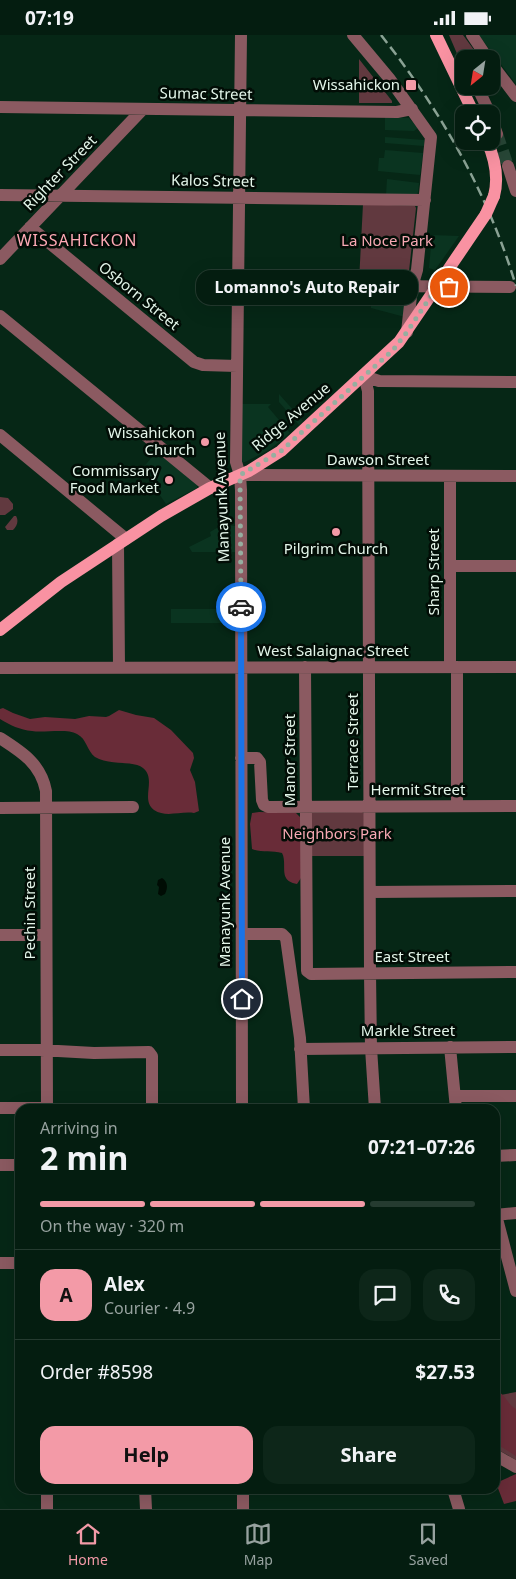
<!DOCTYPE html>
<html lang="en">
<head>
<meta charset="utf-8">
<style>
  :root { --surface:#041d10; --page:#0d2619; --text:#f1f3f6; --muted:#97a29f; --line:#253b30; --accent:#f39aa7 }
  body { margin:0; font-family:"Noto Sans",sans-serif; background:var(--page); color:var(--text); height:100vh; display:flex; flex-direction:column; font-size:19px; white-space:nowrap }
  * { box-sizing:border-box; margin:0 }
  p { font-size:16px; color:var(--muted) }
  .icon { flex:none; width:28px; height:28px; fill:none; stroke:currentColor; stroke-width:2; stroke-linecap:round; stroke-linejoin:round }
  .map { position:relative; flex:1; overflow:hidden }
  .side { position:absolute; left:15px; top:1069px; width:485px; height:390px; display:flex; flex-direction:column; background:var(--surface); border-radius:15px; box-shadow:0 5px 20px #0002,0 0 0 1px var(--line) }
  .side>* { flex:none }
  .needle { width:32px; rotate:210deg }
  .fabs { position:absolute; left:455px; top:15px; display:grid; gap:10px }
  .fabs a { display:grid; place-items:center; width:45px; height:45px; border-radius:10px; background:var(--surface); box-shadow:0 5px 20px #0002,0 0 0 1px var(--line); font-size:25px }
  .pin { position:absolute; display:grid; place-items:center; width:42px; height:42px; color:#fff; margin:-21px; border:2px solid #fff; border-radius:50%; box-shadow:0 1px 5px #0007 }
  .courier { position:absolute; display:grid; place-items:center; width:50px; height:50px; margin:-25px; border:4px solid #1a73e8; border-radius:50%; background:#fff; color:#222; box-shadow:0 1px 6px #0007 }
  .bubble { position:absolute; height:35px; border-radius:15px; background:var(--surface); box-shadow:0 5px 20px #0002,0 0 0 1px var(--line); font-size:16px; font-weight:700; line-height:35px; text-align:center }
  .head em { font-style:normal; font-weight:700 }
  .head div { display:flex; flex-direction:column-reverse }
  .head { display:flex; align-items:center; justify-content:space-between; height:85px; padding:0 25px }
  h1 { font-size:32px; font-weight:700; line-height:38px }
  .bar { display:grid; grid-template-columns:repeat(4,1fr); gap:8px 5px; align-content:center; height:60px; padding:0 25px }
  .bar i { height:6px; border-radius:4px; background:var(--line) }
  .bar .on { background:var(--accent) }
  .bar p { grid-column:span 4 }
  .line { display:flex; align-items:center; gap:12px; padding:0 25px; border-top:1px solid var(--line) }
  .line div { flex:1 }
  .round { display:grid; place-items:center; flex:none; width:52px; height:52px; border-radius:15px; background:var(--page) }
  .action { display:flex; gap:10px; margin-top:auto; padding:10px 25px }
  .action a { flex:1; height:58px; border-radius:15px; background:var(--accent); color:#111; font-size:20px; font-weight:700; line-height:58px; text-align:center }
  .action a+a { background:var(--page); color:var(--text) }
  .status { display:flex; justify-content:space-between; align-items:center; height:35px; padding:0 25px; background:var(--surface); direction:ltr }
  .status svg { height:14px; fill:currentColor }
  .tab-bar { display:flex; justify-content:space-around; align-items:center; height:70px; border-top:1px solid var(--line); background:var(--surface); font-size:14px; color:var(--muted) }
  .tab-bar a { display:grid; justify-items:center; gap:2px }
  .tab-bar .on { color:var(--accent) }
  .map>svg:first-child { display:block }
  .built { fill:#0a3420 }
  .green { fill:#61393f }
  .forest { fill:#692c38 }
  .water { fill:#000c04 }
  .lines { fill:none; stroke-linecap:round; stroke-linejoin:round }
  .minor-tunnel { stroke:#274636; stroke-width:12; stroke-dasharray:12 6; stroke-linecap:butt }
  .minor { stroke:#8b5a61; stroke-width:12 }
  .major { stroke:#f992a2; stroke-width:12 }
  .rail { stroke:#8aa294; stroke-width:2.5; stroke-dasharray:10 5; stroke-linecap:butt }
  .major-bridge { stroke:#f992a2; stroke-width:12 }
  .done { stroke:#96aea0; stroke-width:5; stroke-dasharray:0 9 }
  .route { stroke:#1a73e8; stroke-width:6 }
  .poi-dot { fill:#f39aa7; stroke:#020d06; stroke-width:2 }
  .labels { text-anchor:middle; stroke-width:5; stroke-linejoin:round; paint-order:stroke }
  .poi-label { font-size:15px; fill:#e4f6ea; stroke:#020d06; text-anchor:end }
  .street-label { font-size:15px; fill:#e4f6ea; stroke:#020d06 }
  .park-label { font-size:15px; fill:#f8a9b4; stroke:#020d06 }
  .neighbourhood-label { font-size:16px; letter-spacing:1px; fill:#fea9b5; stroke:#020d06 }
</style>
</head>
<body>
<div class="status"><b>07:19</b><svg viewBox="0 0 49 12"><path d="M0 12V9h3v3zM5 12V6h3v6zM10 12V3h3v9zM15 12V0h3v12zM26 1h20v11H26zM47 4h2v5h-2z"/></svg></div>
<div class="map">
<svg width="516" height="1474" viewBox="0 0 516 1474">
  <rect width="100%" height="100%" fill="#062716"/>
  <!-- built -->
  <path class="built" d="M479,0h37v49l-32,-42z
    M385,82l24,1 9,10 -4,3 -29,-1z
    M385,102l39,3v6l-39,-3z
    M385,115l38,3 -3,22 -42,-4 1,-13h5z
    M387,144l32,4 -1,9 -1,2 -31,1z
    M432,200l27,1 -24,34 -6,-2z
    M371,257l35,1 -1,24 -34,-9z
    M279,359l24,27 -4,4 -20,-23z
    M242,369h29l-3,3 22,26 -21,17 -24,12h-3l-1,-3z
    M157,416l40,33v4l-31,16 -24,-35z
    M222,490l13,1 1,26h-44l-3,-5 22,-11 -1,-4z
    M171,574h65v14h-65z"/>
  <!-- green -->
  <path class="green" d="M449,0h14l14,19 -5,5h-8v3l-6,-6z
    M359,24l33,42v2h-33z
    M363,169l52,2 1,2 -8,72 -49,2z
    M0,462l8,1 5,6v5l-8,6h-5z
    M14,481h2c3,5 1,10 -3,14h-6l-2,-3z
    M362,777l3,2v42h-55v-43z
    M516,1357v68l-21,-12v-52z"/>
  <!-- forest -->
  <path class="forest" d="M3,673l10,5 17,6 15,-2 30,2 14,-3 17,1 3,-1 10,-6 17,5 18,3 17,12 22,23 1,5 -4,12 5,12 4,29 -5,2c-14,-2 -28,5 -40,-3 -14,-10 3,-31 -11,-42 -9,-8 -34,-2 -48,-11 -8,-6 -8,-18 -18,-23 -10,-6 -33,-1 -45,-3 -12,-1 -22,-6 -32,-12v-10z
    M259,777l37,1 5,5v60l-4,6c-20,-3 -9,-20 -15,-31 -10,-3 -21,0 -30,-4l-2,-25 2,-11z
    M495,1354c11,6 12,15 21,20v47l-21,-13z
    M516,1439v27l-12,3 -8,-21z"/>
  <!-- water -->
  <path class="water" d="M162,843c6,4 6,10 3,16l-4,2 -3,-2 1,-7 -2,-2 1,-5z"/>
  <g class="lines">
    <!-- minor-tunnel -->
    <path class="minor-tunnel" d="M497,99l11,32"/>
    <!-- minor -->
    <path class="minor" d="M241,0l-5,427 4,13 1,15 1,619
      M353,0l36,43 42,59 -14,133 -5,17 -5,45
      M472,0l16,24
      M491,28l25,33
      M477,51l13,28
      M0,72l397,5 15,-3
      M491,82l6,17
      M508,131l8,25
      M0,160l425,5
      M30,192l164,135 9,3 34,1
      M0,224l143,-150
      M238,250l272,2
      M0,281l210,172
      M364,341l4,15 2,582 1,75 4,61
      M364,341l15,5 137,1
      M0,400l126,104
      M240,440l276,1
      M450,441v191
      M118,509l1,124
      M450,531h66
      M305,632l2,304 4,3 205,-2
      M457,632v139
      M0,633l516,-1
      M0,703c22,14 41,26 46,53l1,318
      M241,723h16l3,4 2,38 2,5 4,2 248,-1
      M0,773l133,-1
      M370,857l146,-1
      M242,899h40l4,4 14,100 4,71
      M0,900h46
      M450,1012l6,62
      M300,1014l216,-2
      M0,1015h40l54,3 55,-1 3,4v53
      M455,1061h61
      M0,1073h47
      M495,1121l21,-1
      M0,1130h20
      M495,1180l21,-2
      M496,1180l20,76
      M0,1228h20
      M495,1420l21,12
      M47,1454v20
      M145,1454l1,20
      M243,1454v20
      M453,1454l6,20"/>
    <!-- major -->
    <path class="major" d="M436,0l38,79
      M487,106c8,18 12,36 7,55
      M0,595l61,-48 100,-66 49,-28 39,-17 32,-20 118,-109 87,-128"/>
    <!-- rail -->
    <path class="rail" d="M381,0c60,76 107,158 135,251"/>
    <!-- major-bridge -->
    <path class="major-bridge" d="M486,179l8,-18"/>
  </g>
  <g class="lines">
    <!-- done -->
    <path class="done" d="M241,572l-1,-132 41,-24 112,-101 14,-18 30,-45h12"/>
    <!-- route -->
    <path class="route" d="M241,572l1,392"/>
  </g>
  <!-- markers -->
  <g class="poi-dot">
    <rect x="405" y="44" width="12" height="12" rx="2.5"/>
    <circle cx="205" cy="407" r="5"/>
    <circle cx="169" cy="445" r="5"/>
    <circle cx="336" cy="497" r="5"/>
  </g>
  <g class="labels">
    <!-- poi labels -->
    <g class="poi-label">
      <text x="400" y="55">Wissahickon</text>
      <text x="195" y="403">Wissahickon<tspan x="195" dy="17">Church</tspan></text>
      <text x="159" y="441">Commissary<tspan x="159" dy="17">Food Market</tspan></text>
      <text x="336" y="519" text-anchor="middle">Pilgrim Church</text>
    </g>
    <!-- street labels -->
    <g class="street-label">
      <text transform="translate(206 59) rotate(1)" y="5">Sumac Street</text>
      <text transform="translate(60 138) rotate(-46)" y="5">Righter Street</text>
      <text transform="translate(213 146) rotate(1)" y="5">Kalos Street</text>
      <text transform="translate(139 261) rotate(39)" y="5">Osborn Street</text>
      <text transform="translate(291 382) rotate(-40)" y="5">Ridge Avenue</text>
      <text x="378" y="430">Dawson Street</text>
      <text transform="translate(222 462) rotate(-92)" y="5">Manayunk Avenue</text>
      <text transform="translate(434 537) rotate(-90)" y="5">Sharp Street</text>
      <text x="333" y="621">West Salaignac Street</text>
      <text transform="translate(353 707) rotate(-90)" y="5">Terrace Street</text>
      <text transform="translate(290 725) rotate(-90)" y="5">Manor Street</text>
      <text x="418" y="760">Hermit Street</text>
      <text transform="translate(225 867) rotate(-90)" y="5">Manayunk Avenue</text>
      <text transform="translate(30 878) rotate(-90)" y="5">Pechin Street</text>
      <text x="412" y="927">East Street</text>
      <text x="408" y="1001">Markle Street</text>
    </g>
    <!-- park labels -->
    <g class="park-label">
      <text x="387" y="211">La Noce Park</text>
      <text x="337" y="804">Neighbors Park</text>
    </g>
    <!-- neighbourhood labels -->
    <g class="neighbourhood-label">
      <text x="77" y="211">WISSAHICKON</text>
    </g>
  </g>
</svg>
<div class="fabs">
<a><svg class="needle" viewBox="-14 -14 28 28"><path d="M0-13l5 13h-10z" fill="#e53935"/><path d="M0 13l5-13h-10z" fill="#97a29f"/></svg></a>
<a><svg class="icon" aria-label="locate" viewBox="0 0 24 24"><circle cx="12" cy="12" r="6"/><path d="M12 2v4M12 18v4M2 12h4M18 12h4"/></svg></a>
</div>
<div class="pin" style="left:449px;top:252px;background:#ea580c"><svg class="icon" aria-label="bag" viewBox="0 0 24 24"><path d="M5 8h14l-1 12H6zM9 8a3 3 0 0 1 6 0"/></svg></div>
<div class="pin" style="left:242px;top:964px;background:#1f2937"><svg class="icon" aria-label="home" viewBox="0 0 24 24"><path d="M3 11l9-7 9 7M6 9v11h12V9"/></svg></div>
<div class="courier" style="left:241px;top:572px"><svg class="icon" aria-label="car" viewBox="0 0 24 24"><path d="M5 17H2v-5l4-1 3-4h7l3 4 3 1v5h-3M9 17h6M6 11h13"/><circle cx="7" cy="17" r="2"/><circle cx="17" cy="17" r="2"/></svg></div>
<div class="bubble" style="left:196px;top:235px;width:222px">Lomanno's Auto Repair</div>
<section class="side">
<div class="head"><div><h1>2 min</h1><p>Arriving in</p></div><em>07:21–07:26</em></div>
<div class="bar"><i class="on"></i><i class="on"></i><i class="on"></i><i></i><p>On the way · 320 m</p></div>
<div class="line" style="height:90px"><b class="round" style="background:var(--accent);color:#111">A</b><div><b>Alex</b><p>Courier · 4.9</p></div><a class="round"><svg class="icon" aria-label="chat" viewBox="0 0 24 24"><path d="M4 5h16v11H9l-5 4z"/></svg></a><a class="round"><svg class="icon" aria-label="phone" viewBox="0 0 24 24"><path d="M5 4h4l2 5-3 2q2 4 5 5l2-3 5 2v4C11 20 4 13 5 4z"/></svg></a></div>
<div class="line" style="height:65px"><div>Order #8598</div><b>$27.53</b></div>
<div class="action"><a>Help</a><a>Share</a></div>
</section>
</div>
<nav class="tab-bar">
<a class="on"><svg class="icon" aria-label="home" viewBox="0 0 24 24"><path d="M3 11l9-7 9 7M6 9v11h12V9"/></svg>Home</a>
<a><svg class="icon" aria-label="map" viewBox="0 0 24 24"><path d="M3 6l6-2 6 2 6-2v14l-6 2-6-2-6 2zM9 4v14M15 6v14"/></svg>Map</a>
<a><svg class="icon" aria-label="saved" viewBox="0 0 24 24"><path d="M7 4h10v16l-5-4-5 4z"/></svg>Saved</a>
</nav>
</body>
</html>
